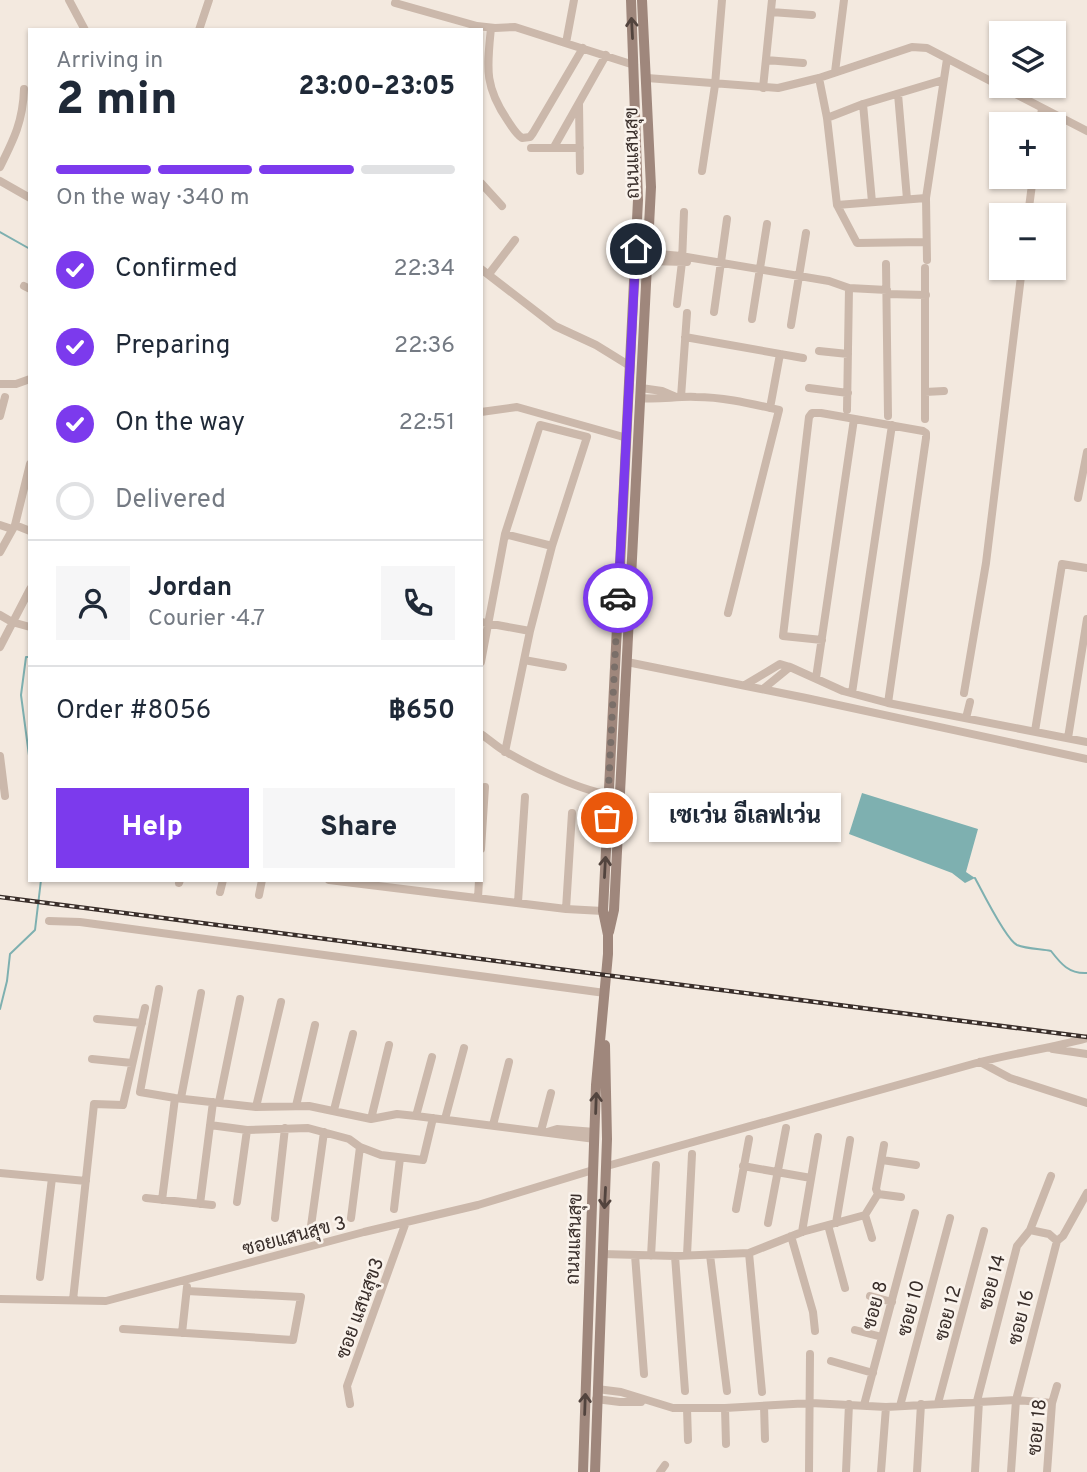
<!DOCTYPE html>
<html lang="en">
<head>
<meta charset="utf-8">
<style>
  :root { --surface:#fff; --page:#f6f6f7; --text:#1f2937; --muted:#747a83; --line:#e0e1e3; --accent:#7c3aed }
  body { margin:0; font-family:Overpass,Sarabun,sans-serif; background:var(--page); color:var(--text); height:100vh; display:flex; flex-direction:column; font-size:26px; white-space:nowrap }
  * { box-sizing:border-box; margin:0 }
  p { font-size:23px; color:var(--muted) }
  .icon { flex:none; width:38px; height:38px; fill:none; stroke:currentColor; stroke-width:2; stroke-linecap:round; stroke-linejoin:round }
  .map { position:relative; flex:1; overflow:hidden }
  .sheet { position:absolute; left:28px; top:28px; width:455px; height:854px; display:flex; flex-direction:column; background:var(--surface); border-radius:0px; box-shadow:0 2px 5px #0004 }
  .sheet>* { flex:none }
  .controls { position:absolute; left:989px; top:21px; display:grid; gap:14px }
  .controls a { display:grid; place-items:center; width:77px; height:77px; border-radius:0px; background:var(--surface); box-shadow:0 2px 5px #0004; font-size:35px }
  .pin { position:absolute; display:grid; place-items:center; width:60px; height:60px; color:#fff; margin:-30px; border:4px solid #fff; border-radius:50%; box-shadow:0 2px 7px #0007 }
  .courier { position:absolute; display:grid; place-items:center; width:70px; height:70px; margin:-35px; border:5px solid #7c3aed; border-radius:50%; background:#fff; color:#222; box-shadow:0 2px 9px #0007 }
  .bubble { position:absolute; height:49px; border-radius:0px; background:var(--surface); box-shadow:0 2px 5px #0004; font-size:23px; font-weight:800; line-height:49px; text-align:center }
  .headline em { font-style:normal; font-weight:800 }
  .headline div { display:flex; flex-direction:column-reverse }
  .headline { display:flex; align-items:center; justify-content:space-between; height:119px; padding:0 28px }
  h1 { font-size:46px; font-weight:800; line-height:52px }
  .bar { display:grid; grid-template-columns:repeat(4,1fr); gap:10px 7px; align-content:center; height:84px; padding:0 28px }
  .bar i { height:9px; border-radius:5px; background:var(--line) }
  .bar .selected { background:var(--accent) }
  .bar p { grid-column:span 4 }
  .line { display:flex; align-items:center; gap:18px; padding:0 28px; border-top:2px solid var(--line) }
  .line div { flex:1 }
  .round { display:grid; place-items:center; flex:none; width:74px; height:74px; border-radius:0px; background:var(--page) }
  ol { padding:0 28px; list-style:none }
  li { display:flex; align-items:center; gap:21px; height:77px }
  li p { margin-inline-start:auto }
  li .icon { padding:7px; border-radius:50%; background:var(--accent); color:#fff; stroke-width:4 }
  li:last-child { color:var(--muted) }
  li i { width:38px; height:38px; border:4px solid var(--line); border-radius:50% }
  .button { display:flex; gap:14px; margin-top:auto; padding:14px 28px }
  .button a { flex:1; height:80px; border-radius:0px; background:var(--accent); color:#fff; font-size:28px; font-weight:800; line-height:80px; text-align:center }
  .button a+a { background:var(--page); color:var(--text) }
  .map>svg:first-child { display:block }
  .water { fill:#7eb0b0 }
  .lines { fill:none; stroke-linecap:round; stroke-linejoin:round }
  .stream { stroke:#7eb0b0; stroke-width:2 }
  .minor { stroke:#cbb8ab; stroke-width:8 }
  .secondary { stroke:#9f877c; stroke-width:10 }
  .rail-casing { stroke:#392e2a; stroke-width:4.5 }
  .rail { stroke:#faf3ec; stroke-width:2; stroke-dasharray:5; stroke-linecap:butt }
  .oneway { stroke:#52443e }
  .done { stroke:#7a6f69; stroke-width:7; stroke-dasharray:0 12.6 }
  .route { stroke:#7c3aed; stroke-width:9 }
  .labels { text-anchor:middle; stroke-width:5; stroke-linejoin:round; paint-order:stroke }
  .street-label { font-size:19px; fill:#392e2a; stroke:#faf3ec }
</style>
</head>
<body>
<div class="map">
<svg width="1087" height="1472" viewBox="0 0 1087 1472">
  <rect width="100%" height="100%" fill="#f3e9df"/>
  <!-- water -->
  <path class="water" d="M862,793l116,36 -12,43 9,6 -10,5 -13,-10 -103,-39z"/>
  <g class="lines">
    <!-- stream -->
    <path class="stream" d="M0,232l30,17
      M30,657h-4l-5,38 9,68
      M975,878c7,13 31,62 42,67 10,4 24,4 34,6 10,13 18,23 36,22
      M0,1009l7,-28 3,-27 25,-24 6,-50"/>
    <!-- minor -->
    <path class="minor" d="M69,0l16,30
      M395,3l82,23 18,2 20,-1 119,38
      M771,12l41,3
      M491,28c-4,40 -7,58 17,93 4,6 8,13 14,17l8,-1 3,-4 50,-85
      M199,30l10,-30
      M566,43l8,-43
      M766,60l37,3
      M835,72l9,-72
      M647,78l131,10 41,-10 93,-31 15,1 160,83
      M819,78l8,40 10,87 20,38 68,-1
      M763,88l9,-88
      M898,94l9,105
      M579,104l1,67
      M863,104l9,98
      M827,118l36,-14 80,-24
      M1040,124l2,-16
      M554,147l52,-92
      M531,148h49
      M0,167c14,-28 23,-46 24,-78
      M702,171l13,-86 7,-85
      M0,181l30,17
      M481,183l21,23
      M837,205l89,-7
      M1028,215l5,-38
      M648,253l33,3 148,25 20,7 38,2
      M927,260l-1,-62 21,-139
      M648,261l39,1
      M886,264l2,152
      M481,269l74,57 41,19 34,21
      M489,274l26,-34
      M24,286l6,3
      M887,294l39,1
      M677,304l5,-42 2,-50
      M714,312l13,-93
      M752,319l15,-95
      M791,325l15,-92
      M685,337l118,21
      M819,351l29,3
      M0,384h16l14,-5
      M641,388l21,3 14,6
      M809,388l39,5
      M925,392l19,-1
      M681,397l6,-84
      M640,398c19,2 37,-2 56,-1 28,0 56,7 83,13l-51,203
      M770,408l10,-54
      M847,410l2,-122
      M481,412l36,-5 110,31
      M0,416l5,-19
      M925,419v-151
      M1078,498l9,-46
      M0,525l12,4
      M15,525l15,6
      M505,534l47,12
      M0,552l15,-27 15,-61
      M0,615l12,7 18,5
      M481,622l49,9
      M822,640l-39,-4 26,-219 3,-4h9l102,18 3,2v5l-38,265
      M0,647l30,-58
      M524,660l39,7
      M481,662l24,-128 35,-109 47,12 -35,109 -22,85 -25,121
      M627,662l179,36 281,61
      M816,678l38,-259
      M745,685l35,-21 10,3 53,24 45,12 199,39
      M763,689l27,-22
      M852,693l40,-268
      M964,693l22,-130 36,-295
      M966,718l4,-16
      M1035,731l27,-167 25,4
      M481,734c9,6 17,14 27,19 26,15 77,40 106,42
      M1068,738l19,-119
      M0,756l5,40
      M481,849l4,-62
      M329,880l237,29 37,2
      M179,883l1,-3
      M220,892l3,-12
      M259,895l3,-15
      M478,898l1,-18
      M518,902l7,-105
      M566,909l6,-96
      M49,921l31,1 525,71
      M159,989l-19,103 35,6 81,9 53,-1 62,13 26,-5 19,2 179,23
      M97,1019l45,4
      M1053,1049l34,5
      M92,1059l40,4
      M980,1062l30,16 77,25
      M181,1098l20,-105
      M219,1102l21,-103
      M296,1106l19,-81
      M256,1107l25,-105
      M334,1110l19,-76
      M416,1116l16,-59
      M371,1119l18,-74
      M445,1119l19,-71
      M210,1125l37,5 61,-2 41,11 11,8 21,8 42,5 10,-42
      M493,1125l16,-63
      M541,1131l10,-38
      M547,1132l10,-3 38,3
      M882,1160l34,5
      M607,1166l373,-104c35,-9 71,-14 107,-24
      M743,1166l68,12
      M0,1173l86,8
      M878,1194l23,3
      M146,1198l66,7
      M162,1200l13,-102
      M237,1202l10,-72
      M200,1204l13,-102
      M394,1209l6,-51
      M736,1209l13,-70
      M865,1215l7,23
      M275,1218l10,-90
      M351,1218l9,-71
      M768,1223l18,-95
      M836,1223l14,-83
      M828,1225l17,63
      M311,1226l13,-94
      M802,1232l16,-95
      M791,1236l22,76 2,19
      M1057,1241l6,-5 24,-43
      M749,1253l13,139
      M602,1254l73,2 74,-3 53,-21 63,-17 13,-21 -2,-5 8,-44
      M635,1255l9,119
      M687,1255l5,-101
      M710,1255l17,136
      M651,1256l5,-91
      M675,1256l10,135
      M40,1277l12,-99
      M870,1296l22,6
      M0,1299l106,2 258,-69 114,-27 115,-35
      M73,1300l21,-196 29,1 22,-97
      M123,1329l170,11 8,-43 -114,-6
      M855,1330l27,7
      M182,1333l5,-46
      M831,1361l42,12
      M597,1389l24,3 52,16h52l86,-5 75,4 130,-7 36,3
      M596,1399l24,3h21
      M977,1401l40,-155 13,-16 21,-54
      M938,1403l46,-172
      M350,1404l-3,-18 59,-164
      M864,1405l51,-192
      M764,1406l1,33
      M900,1406l50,-188
      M687,1408l1,32
      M725,1408l1,36
      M660,1472l5,-7
      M809,1472l1,-118
      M846,1472l3,-68
      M881,1472l5,-65
      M917,1472l4,-68
      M975,1472l4,-71
      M1011,1472l5,-72 41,-159 -8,-7 -19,-4
      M1047,1472l5,-69 5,-17"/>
    <!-- secondary -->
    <path class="secondary" d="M609,932l5,-22 37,-723 -9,-187
      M583,1472l13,-387 12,-131v-19l-5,-24 35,-711 -7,-200
      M595,1472l12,-333 -2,-94"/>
    <!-- rail casing -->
    <g class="rail-casing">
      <path id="rail" d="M0,897l1087,140"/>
    </g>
    <!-- rail -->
    <use href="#rail" class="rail"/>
  </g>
  <!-- one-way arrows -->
  <defs><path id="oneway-shaft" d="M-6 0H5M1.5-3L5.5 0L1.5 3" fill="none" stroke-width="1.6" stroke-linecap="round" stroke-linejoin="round" transform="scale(1.75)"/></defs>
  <g class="oneway">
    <use href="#oneway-shaft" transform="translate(632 28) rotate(-93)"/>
    <use href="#oneway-shaft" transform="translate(605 867) rotate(-87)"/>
    <use href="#oneway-shaft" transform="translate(596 1103) rotate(-88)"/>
    <use href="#oneway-shaft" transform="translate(605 1198) rotate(93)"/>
    <use href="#oneway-shaft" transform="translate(585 1404) rotate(-88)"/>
  </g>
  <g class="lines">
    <!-- done -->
    <path class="done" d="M607,818l11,-220"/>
    <!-- route -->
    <path class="route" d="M618,598l18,-349"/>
  </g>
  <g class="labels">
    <!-- street labels -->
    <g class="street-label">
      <text transform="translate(631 153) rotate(-91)" y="7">ถนนแสนสุข</text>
      <text transform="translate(294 1235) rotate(-15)" y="7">ซอยแสนสุข 3</text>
      <text transform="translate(573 1239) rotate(-88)" y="7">ถนนแสนสุข</text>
      <text transform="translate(991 1282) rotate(-75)" y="7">ซอย 14</text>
      <text transform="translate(874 1305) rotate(-75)" y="7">ซอย 8</text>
      <text transform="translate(359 1308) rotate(-70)" y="7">ซอย แสนสุข3</text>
      <text transform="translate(910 1308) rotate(-75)" y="7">ซอย 10</text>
      <text transform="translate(947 1313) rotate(-75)" y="7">ซอย 12</text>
      <text transform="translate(1020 1317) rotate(-76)" y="7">ซอย 16</text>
      <text transform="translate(1036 1427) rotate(-84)" y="7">ซอย 18</text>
    </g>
  </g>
</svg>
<div class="controls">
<a><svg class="icon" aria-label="layers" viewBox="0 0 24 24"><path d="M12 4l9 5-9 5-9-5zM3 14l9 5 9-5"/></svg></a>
<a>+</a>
<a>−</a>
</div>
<div class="pin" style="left:607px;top:818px;background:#ea580c"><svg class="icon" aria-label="bag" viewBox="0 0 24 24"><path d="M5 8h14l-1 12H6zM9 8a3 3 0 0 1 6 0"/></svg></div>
<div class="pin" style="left:636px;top:249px;background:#1f2937"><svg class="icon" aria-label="home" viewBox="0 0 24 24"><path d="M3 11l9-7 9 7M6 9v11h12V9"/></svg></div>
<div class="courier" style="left:618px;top:598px"><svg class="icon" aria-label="car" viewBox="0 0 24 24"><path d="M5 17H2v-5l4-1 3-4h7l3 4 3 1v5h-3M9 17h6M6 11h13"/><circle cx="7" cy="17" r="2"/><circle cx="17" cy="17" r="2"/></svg></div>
<div class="bubble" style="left:649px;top:793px;width:192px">เซเว่น อีเลฟเว่น</div>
<section class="sheet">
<div class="headline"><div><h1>2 min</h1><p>Arriving in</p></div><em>23:00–23:05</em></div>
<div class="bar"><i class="selected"></i><i class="selected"></i><i class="selected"></i><i></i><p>On the way · 340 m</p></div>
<ol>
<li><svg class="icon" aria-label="check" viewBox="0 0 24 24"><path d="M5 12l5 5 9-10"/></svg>Confirmed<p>22:34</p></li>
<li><svg class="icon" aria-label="check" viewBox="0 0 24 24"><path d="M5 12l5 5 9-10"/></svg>Preparing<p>22:36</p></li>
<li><svg class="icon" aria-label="check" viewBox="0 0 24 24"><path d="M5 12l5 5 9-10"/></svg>On the way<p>22:51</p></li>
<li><i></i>Delivered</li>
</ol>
<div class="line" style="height:126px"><a class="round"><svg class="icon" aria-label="person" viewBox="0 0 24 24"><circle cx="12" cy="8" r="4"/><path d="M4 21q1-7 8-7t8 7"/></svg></a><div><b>Jordan</b><p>Courier · 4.7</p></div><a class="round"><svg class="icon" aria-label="phone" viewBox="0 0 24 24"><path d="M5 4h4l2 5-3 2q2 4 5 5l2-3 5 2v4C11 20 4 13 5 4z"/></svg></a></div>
<div class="line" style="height:91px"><div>Order #8056</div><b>฿650</b></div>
<div class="button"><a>Help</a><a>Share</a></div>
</section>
</div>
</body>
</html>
